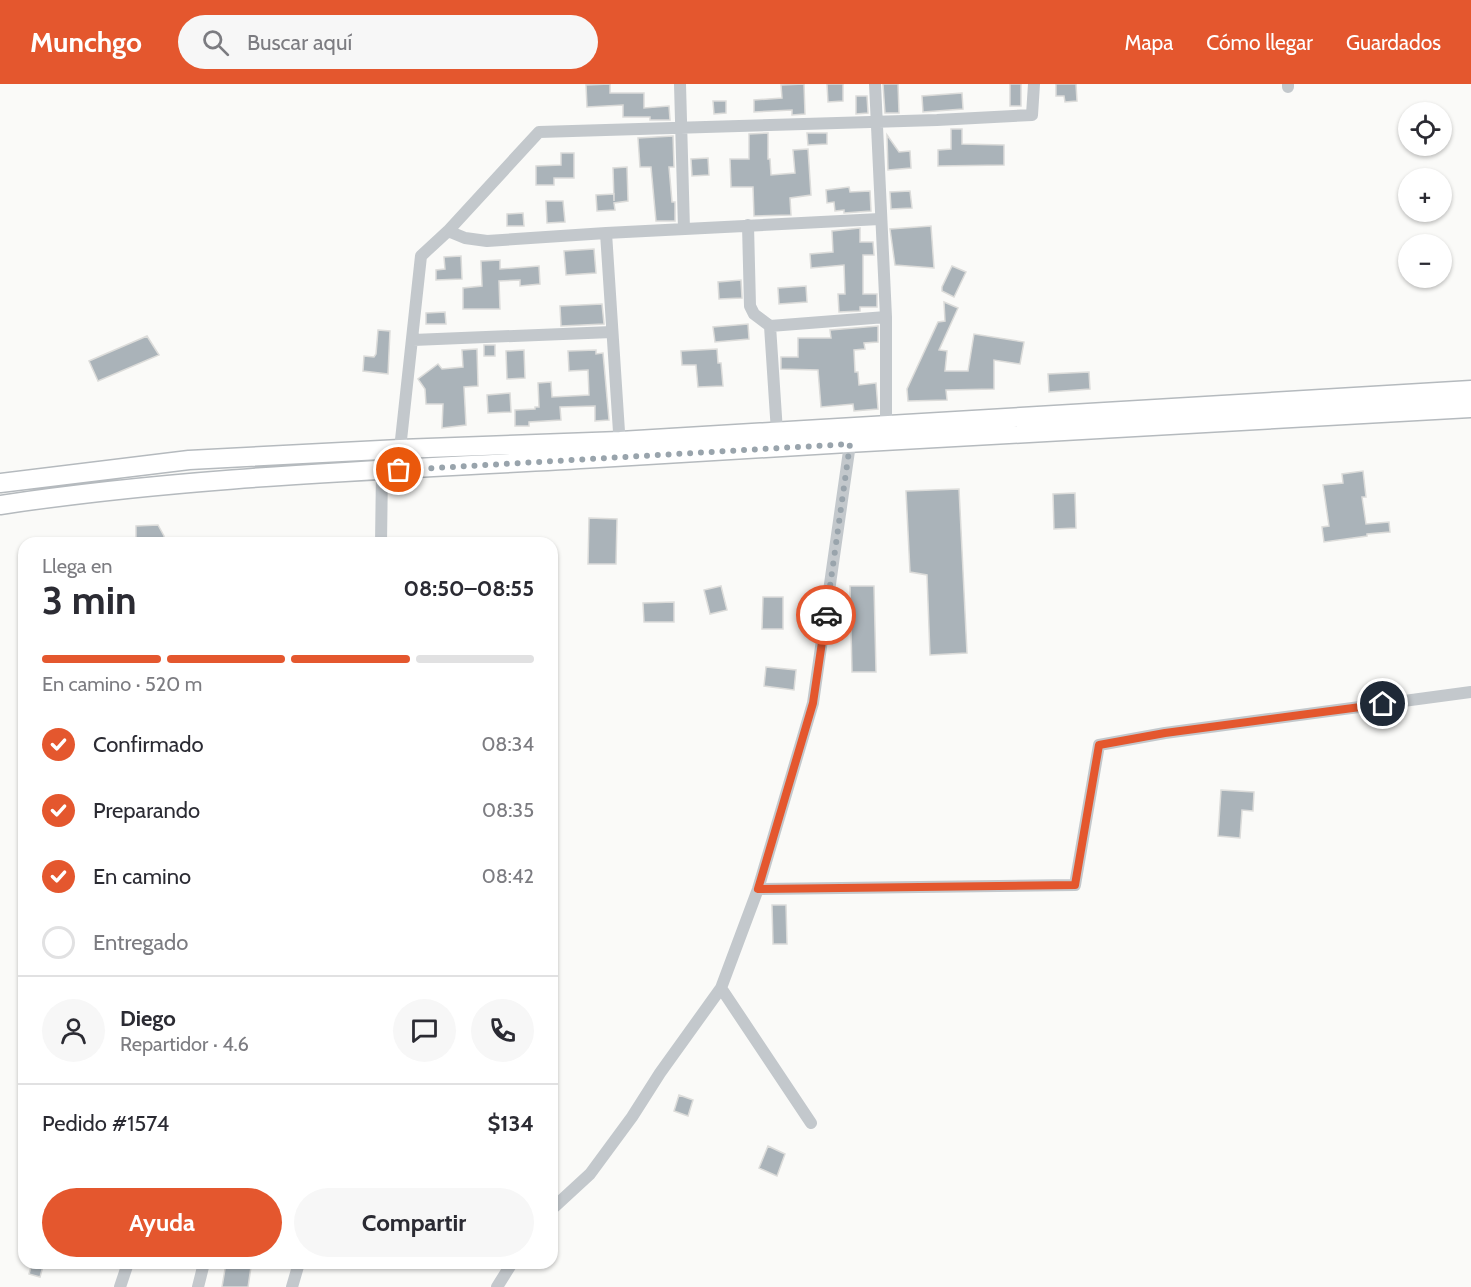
<!DOCTYPE html>
<html lang="es">
<head>
<meta charset="utf-8">
<style>
  :root { --surface:#fff; --page:#f7f7f7; --text:#2b2b33; --muted:#7c7c81; --line:#e1e1e2; --accent:#e4572e }
  body { margin:0; font-family:Cabin,sans-serif; background:var(--page); color:var(--text); height:100vh; display:flex; flex-direction:column; font-size:22px; white-space:nowrap }
  * { box-sizing:border-box; margin:0 }
  p { font-size:20px; color:var(--muted) }
  .icon { flex:none; width:33px; height:33px; fill:none; stroke:currentColor; stroke-width:2; stroke-linecap:round; stroke-linejoin:round }
  .map { position:relative; flex:1; overflow:hidden }
  .drawer { position:absolute; left:18px; top:453px; width:540px; height:732px; display:flex; flex-direction:column; background:var(--surface); border-radius:18px; box-shadow:0 2px 4px #0004 }
  .drawer>* { flex:none }
  .buttons { position:absolute; left:1398px; top:18px; display:grid; gap:12px }
  .buttons a { display:grid; place-items:center; width:54px; height:54px; border-radius:50%; background:var(--surface); box-shadow:0 2px 4px #0004; font-size:30px }
  .pin { position:absolute; display:grid; place-items:center; width:51px; height:51px; color:#fff; margin:-26px; border:3px solid #fff; border-radius:50%; box-shadow:0 2px 6px #0007 }
  .courier { position:absolute; display:grid; place-items:center; width:60px; height:60px; margin:-30px; border:4px solid #e4572e; border-radius:50%; background:#fff; color:#222; box-shadow:0 2px 8px #0007 }
  .overview em { font-style:normal; font-weight:700 }
  .overview div { display:flex; flex-direction:column-reverse }
  .overview { display:flex; align-items:center; justify-content:space-between; height:102px; padding:0 24px }
  h1 { font-size:39px; font-weight:700; line-height:45px }
  .bar { display:grid; grid-template-columns:repeat(4,1fr); gap:9px 6px; align-content:center; height:72px; padding:0 24px }
  .bar i { height:8px; border-radius:4px; background:var(--line) }
  .bar .on { background:var(--accent) }
  .bar p { grid-column:span 4 }
  .line { display:flex; align-items:center; gap:15px; padding:0 24px; border-top:2px solid var(--line) }
  .line div { flex:1 }
  .round { display:grid; place-items:center; flex:none; width:63px; height:63px; border-radius:32px; background:var(--page) }
  ol { padding:0 24px; list-style:none }
  li { display:flex; align-items:center; gap:18px; height:66px }
  li p { margin-inline-start:auto }
  li .icon { padding:6px; border-radius:50%; background:var(--accent); color:#fff; stroke-width:4 }
  li:last-child { color:var(--muted) }
  li i { width:33px; height:33px; border:3px solid var(--line); border-radius:50% }
  .action { display:flex; gap:12px; margin-top:auto; padding:12px 24px }
  .action a { flex:1; height:69px; border-radius:36px; background:var(--accent); color:#fff; font-size:24px; font-weight:700; line-height:69px; text-align:center }
  .action a+a { background:var(--page); color:var(--text) }
  header { display:flex; align-items:center; gap:36px; box-sizing:border-box; height:84px; padding:0 30px; background:var(--accent); color:#fff }
  header strong { font-size:28px }
  nav { display:flex; gap:33px; margin-inline-start:auto; font-size:21px }
  .search { width:420px; height:54px; background:var(--page); display:flex; align-items:center; gap:15px; box-sizing:border-box; padding:0 21px; border-radius:33px; color:var(--muted); font-size:22px }
  .map>svg:first-child { display:block }
  .building { fill:#aab3b9; stroke:#dcdcda; stroke-width:1.5 }
  .lines { fill:none; stroke-linecap:round; stroke-linejoin:round }
  .primary-casing { stroke:#b5babe; stroke-width:21 }
  .street { stroke:#c3c8cc; stroke-width:12 }
  .primary { stroke:#fff; stroke-width:18 }
  .done { stroke:#99a4ac; stroke-width:6; stroke-dasharray:0 10.8 }
  .route { stroke:#e4572e; stroke-width:8 }
</style>
</head>
<body>
<header>
<strong>Munchgo</strong>
<div class="search"><svg class="icon" aria-label="search" viewBox="0 0 24 24"><circle cx="10" cy="10" r="6"/><path d="M15 15l6 6"/></svg>Buscar aquí</div>
<nav><a>Mapa</a><a>Cómo llegar</a><a>Guardados</a></nav>
</header>
<div class="map">
<svg width="1471" height="1203" viewBox="0 0 1471 1203">
  <rect width="100%" height="100%" fill="#fafaf8"/>
  <!-- building -->
  <path class="building" d="M610,0v9h34v15l25,-2 1,14h-20v-3h-27v-12l-36,2 -1,-22z
    M804,0l1,30 -13,1v-5l-38,2v-12l28,-2 -1,-13z
    M827,0h16v17l-15,1z
    M883,0h15l1,29h-14z
    M1010,0h11v22h-11z
    M1056,0h20l1,17 -12,1 -1,-6h-8z
    M962,9l1,16 -40,3 -1,-16z
    M856,12h11l1,17 -12,1z
    M713,17h13v12l-12,1z
    M951,45h11v15l42,1v20l-66,1v-16l13,-1z
    M768,49v26h2l1,16 24,-2 -2,-23 15,-1 3,46 -21,3 1,17 -37,1 -1,-29h-22l-1,-28h19v-25z
    M807,49h20v11l-19,1z
    M887,51l12,17 11,-1 1,17 -23,2z
    M673,52l1,31h-5l3,35h3v19h-19l-5,-54h-11l-2,-29z
    M561,69h13v25h-20v7h-18v-19l25,-1z
    M708,74l1,17 -17,1 -1,-17z
    M627,83l1,34 -14,2 1,7 -18,1 -1,-16 18,-1v7l-1,-33z
    M849,103l1,5 20,-1 1,20 -27,2v-3l-9,1 -1,-9 -7,1 -1,-13z
    M910,107l2,17 -21,1 -1,-17z
    M546,117h17l2,21 -18,1z
    M523,129l1,13h-17v-12z
    M931,142l3,42 -39,-3 -5,-36z
    M860,144v14h13l1,13h-11v39h14v13h-17v4l-21,1 -1,-18h7l-1,-29 -33,3 -1,-14 23,-2 -1,-21z
    M594,165l2,24 -30,2 -2,-24z
    M461,172l1,23 -26,1v-10l9,-1 -1,-12z
    M500,176v9l39,-3 1,18 -20,2v-6l-21,1 1,28h-37v-21l19,-2 -1,-25z
    M952,182l14,6 -12,25 -12,-6v-4z
    M741,196l1,18 -23,1 -1,-17z
    M806,202l1,16 -28,2 -1,-16z
    M944,218l14,6 -19,42 8,1 -2,20h23l6,-37 50,8 -4,22 -26,-4v29l-48,1 1,10 -39,1 -1,-12 31,-67 7,-1z
    M602,220l2,20 -43,2 -1,-20z
    M445,228l1,12h-20v-11z
    M748,240l1,15 -34,3 -2,-15z
    M878,242v16l-14,1 1,6 -11,1 1,22h3l1,13 17,-2 2,26 -24,2 -1,-7 -32,3 -3,-37 -37,-1v-12h17v-19h33l-1,-8z
    M378,246l12,1 -2,43 -25,-3 1,-15 10,1 2,-3z
    M147,252l12,19 -61,26 -9,-20z
    M484,261h11v11h-11z
    M477,265l1,37 -14,1 2,38 -24,3 1,-24h-17l-1,-15 -7,-10 20,-15 4,5 21,-2 -1,-17z
    M717,265l1,14h3l2,23 -25,1 -2,-22h-14l-1,-14z
    M524,266l1,28 -18,1 -1,-28z
    M596,266v4l7,-1 6,67 -14,1v-15l-35,1 1,13 -32,2v4h-14v-16l20,-1v-2h4l-1,-24 13,-1 1,15 37,-2 -1,-25 -19,1 -1,-20z
    M1089,288l1,17 -41,3 -1,-18z
    M510,309l1,19 -23,1 -1,-18z
    M1363,387l3,26h-4l4,27 23,-2 1,10 -23,2v2l-43,6 -2,-15 7,-1 -6,-41 20,-2 -1,-9z
    M959,405l8,164 -37,2 -3,-80 -17,-3 -4,-81z
    M1075,409l1,35 -22,1 -1,-35z
    M589,434l28,1 -1,45h-28z
    M158,441l6,11v7h-28v-17z
    M721,502l6,24 -17,4 -6,-24z
    M850,502h24l2,86h-24z
    M763,513h20v32h-21z
    M674,518v20h-30l-1,-19z
    M766,583l30,3 -2,20 -30,-4z
    M1221,706l33,2 -1,19 -11,-1 -2,28 -22,-2z
    M772,821h14l1,39h-14z
    M679,1011l14,5 -5,16 -14,-5z
    M768,1062l17,8 -8,22 -18,-8z
    M32,1179h12l-4,14 -11,-3z
    M226,1179l25,4 -3,20h-26z"/>
  <g class="lines">
    <!-- primary casing -->
    <g class="primary-casing">
      <path id="primary" d="M0,399l189,-23 211,-11 220,-8 851,-51
        M0,421c198,-30 399,-35 598,-47 291,-17 582,-36 873,-50"/>
    </g>
    <!-- street -->
    <path class="street" d="M680,0l4,145
      M875,0l11,233v113
      M1288,0v3
      M748,141l2,81 4,8 16,12 7,106
      M448,147l17,7 22,3 119,-8
      M770,242l116,-9
      M413,256l199,-8
      M620,363l-14,-214 274,-14
      M400,365l21,-193 27,-25 91,-99 398,-12 95,-5 2,-31
      M381,459l1,-72
      M758,805l317,-4 24,-140 66,-12 306,-41
      M721,904l90,135
      M552,1125l38,-35 42,-57 28,-44 61,-85 37,-99 55,-186 37,-259
      M120,1203l8,-24
      M198,1203l6,-24
      M292,1203l7,-24
      M497,1203l15,-24"/>
    <!-- primary -->
    <use href="#primary" class="primary"/>
  </g>
  <g class="lines">
    <!-- done -->
    <path class="done" d="M399,386l451,-26 -24,171"/>
    <!-- route -->
    <path class="route" d="M826,531l-13,88 -55,186 317,-4 24,-140 66,-12 218,-29"/>
  </g>
</svg>
<div class="buttons">
<a><svg class="icon" aria-label="locate" viewBox="0 0 24 24"><circle cx="12" cy="12" r="6"/><path d="M12 2v4M12 18v4M2 12h4M18 12h4"/></svg></a>
<a>+</a>
<a>−</a>
</div>
<div class="pin" style="left:399px;top:386px;background:#ea580c"><svg class="icon" aria-label="bag" viewBox="0 0 24 24"><path d="M5 8h14l-1 12H6zM9 8a3 3 0 0 1 6 0"/></svg></div>
<div class="pin" style="left:1383px;top:620px;background:#1f2937"><svg class="icon" aria-label="home" viewBox="0 0 24 24"><path d="M3 11l9-7 9 7M6 9v11h12V9"/></svg></div>
<div class="courier" style="left:826px;top:531px"><svg class="icon" aria-label="car" viewBox="0 0 24 24"><path d="M5 17H2v-5l4-1 3-4h7l3 4 3 1v5h-3M9 17h6M6 11h13"/><circle cx="7" cy="17" r="2"/><circle cx="17" cy="17" r="2"/></svg></div>
<section class="drawer">
<div class="overview"><div><h1>3 min</h1><p>Llega en</p></div><em>08:50–08:55</em></div>
<div class="bar"><i class="on"></i><i class="on"></i><i class="on"></i><i></i><p>En camino · 520 m</p></div>
<ol>
<li><svg class="icon" aria-label="check" viewBox="0 0 24 24"><path d="M5 12l5 5 9-10"/></svg>Confirmado<p>08:34</p></li>
<li><svg class="icon" aria-label="check" viewBox="0 0 24 24"><path d="M5 12l5 5 9-10"/></svg>Preparando<p>08:35</p></li>
<li><svg class="icon" aria-label="check" viewBox="0 0 24 24"><path d="M5 12l5 5 9-10"/></svg>En camino<p>08:42</p></li>
<li><i></i>Entregado</li>
</ol>
<div class="line" style="height:108px"><a class="round"><svg class="icon" aria-label="person" viewBox="0 0 24 24"><circle cx="12" cy="8" r="4"/><path d="M4 21q1-7 8-7t8 7"/></svg></a><div><b>Diego</b><p>Repartidor · 4.6</p></div><a class="round"><svg class="icon" aria-label="chat" viewBox="0 0 24 24"><path d="M4 5h16v11H9l-5 4z"/></svg></a><a class="round"><svg class="icon" aria-label="phone" viewBox="0 0 24 24"><path d="M5 4h4l2 5-3 2q2 4 5 5l2-3 5 2v4C11 20 4 13 5 4z"/></svg></a></div>
<div class="line" style="height:78px"><div>Pedido #1574</div><b>$134</b></div>
<div class="action"><a>Ayuda</a><a>Compartir</a></div>
</section>
</div>
</body>
</html>
